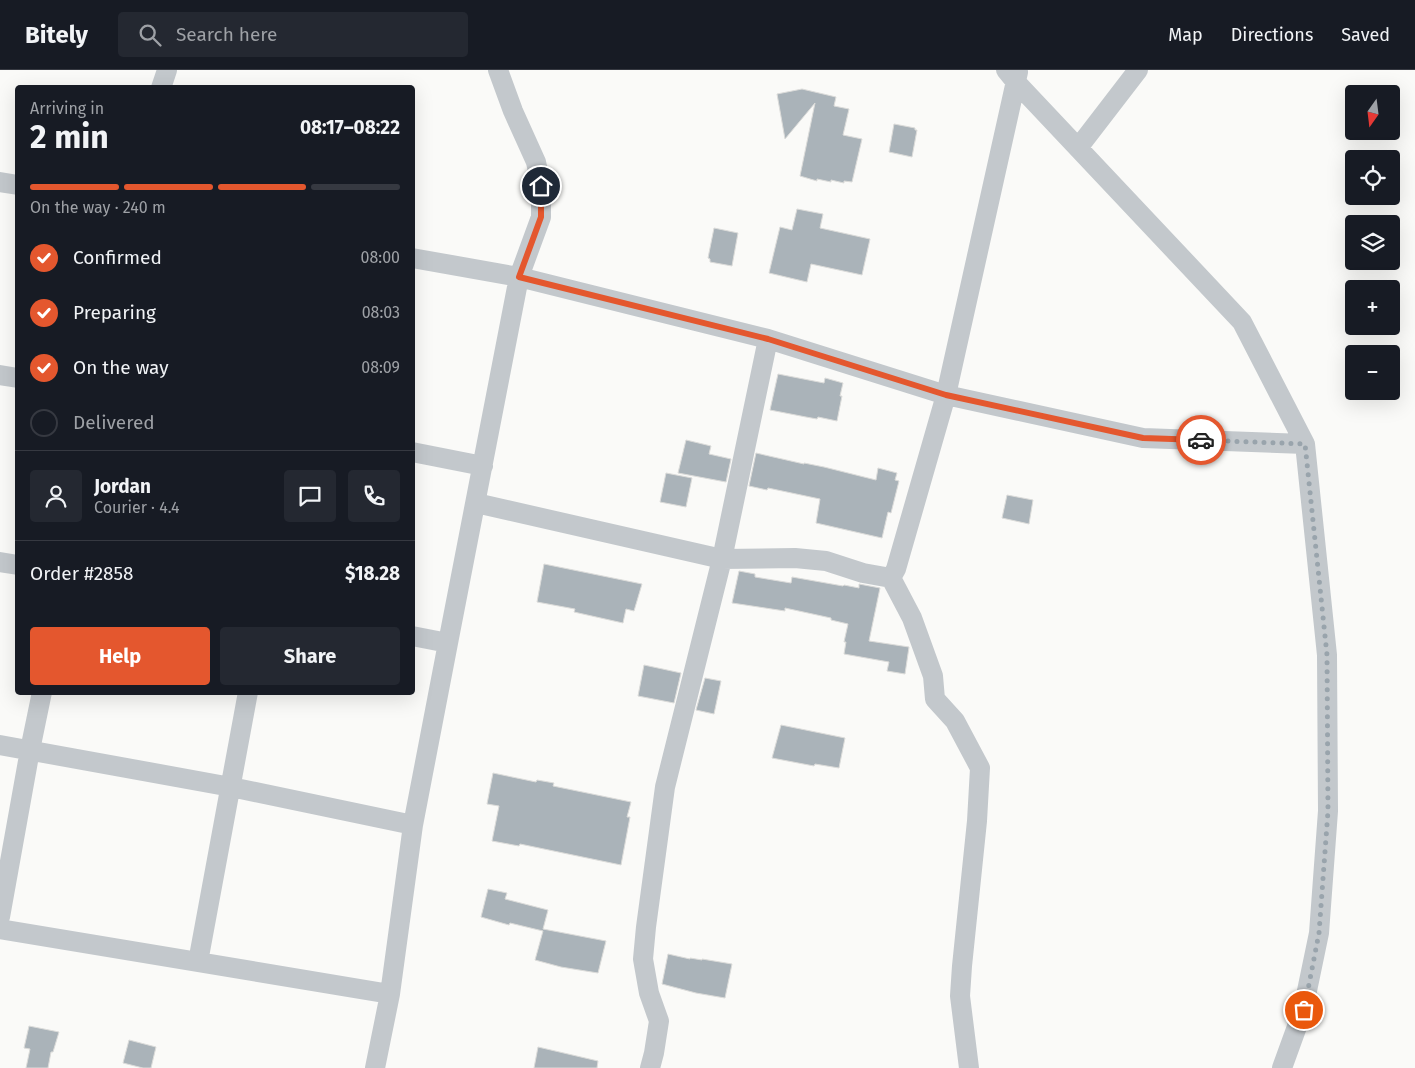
<!DOCTYPE html>
<html lang="en">
<head>
<meta charset="utf-8">
<style>
  :root { --surface:#171b24; --page:#242831; --text:#f1f3f6; --muted:#9ea1a6; --line:#363941; --accent:#e4572e }
  body { margin:0; font-family:"Fira Sans",sans-serif; background:var(--page); color:var(--text); height:100vh; display:flex; flex-direction:column; font-size:19px; white-space:nowrap }
  * { box-sizing:border-box; margin:0 }
  p { font-size:16px; color:var(--muted) }
  .icon { flex:none; width:28px; height:28px; fill:none; stroke:currentColor; stroke-width:2; stroke-linecap:round; stroke-linejoin:round }
  .map { position:relative; flex:1; overflow:hidden }
  .side { position:absolute; left:15px; top:15px; width:400px; height:610px; display:flex; flex-direction:column; background:var(--surface); border-radius:5px; box-shadow:0 5px 20px #0002 }
  .side>* { flex:none }
  .needle { width:32px; rotate:194deg }
  .controls { position:absolute; left:1345px; top:15px; display:grid; gap:10px }
  .controls a { display:grid; place-items:center; width:55px; height:55px; border-radius:5px; background:var(--surface); box-shadow:0 5px 20px #0002; font-size:25px }
  .pin { position:absolute; display:grid; place-items:center; width:42px; height:42px; color:#fff; margin:-21px; border:2px solid #fff; border-radius:50%; box-shadow:0 1px 5px #0007 }
  .courier { position:absolute; display:grid; place-items:center; width:50px; height:50px; margin:-25px; border:4px solid #e4572e; border-radius:50%; background:#fff; color:#222; box-shadow:0 1px 6px #0007 }
  .head em { font-style:normal; font-weight:700 }
  .head div { display:flex; flex-direction:column-reverse }
  .head { display:flex; align-items:center; justify-content:space-between; height:85px; padding:0 15px }
  h1 { font-size:32px; font-weight:700; line-height:38px }
  .bar { display:grid; grid-template-columns:repeat(4,1fr); gap:8px 5px; align-content:center; height:60px; padding:0 15px }
  .bar i { height:6px; border-radius:4px; background:var(--line) }
  .bar .selected { background:var(--accent) }
  .bar p { grid-column:span 4 }
  .line { display:flex; align-items:center; gap:12px; padding:0 15px; border-top:1px solid var(--line) }
  .line div { flex:1 }
  .round { display:grid; place-items:center; flex:none; width:52px; height:52px; border-radius:5px; background:var(--page) }
  ol { padding:0 15px; list-style:none }
  li { display:flex; align-items:center; gap:15px; height:55px }
  li p { margin-inline-start:auto }
  li .icon { padding:5px; border-radius:50%; background:var(--accent); color:#fff; stroke-width:4 }
  li:last-child { color:var(--muted) }
  li i { width:28px; height:28px; border:2px solid var(--line); border-radius:50% }
  .action { display:flex; gap:10px; margin-top:auto; padding:10px 15px }
  .action a { flex:1; height:58px; border-radius:5px; background:var(--accent); color:#fff; font-size:20px; font-weight:700; line-height:58px; text-align:center }
  .action a+a { background:var(--page); color:var(--text) }
  header { display:flex; align-items:center; gap:30px; box-sizing:border-box; height:70px; padding:0 25px; background:var(--surface); border-bottom:1px solid var(--line) }
  header strong { font-size:24px }
  nav { display:flex; gap:28px; margin-inline-start:auto; font-size:18px }
  .search { width:350px; height:45px; background:var(--page); display:flex; align-items:center; gap:12px; box-sizing:border-box; padding:0 18px; border-radius:5px; color:var(--muted); font-size:19px }
  .map>svg:first-child { display:block }
  .building { fill:#aab3b9; stroke:#dcdcda }
  .lines { fill:none; stroke-linecap:round; stroke-linejoin:round }
  .minor { stroke:#c3c8cc; stroke-width:20 }
  .done { stroke:#99a4ac; stroke-width:5; stroke-dasharray:0 9 }
  .route { stroke:#e4572e; stroke-width:6 }
</style>
</head>
<body>
<header>
<strong>Bitely</strong>
<div class="search"><svg class="icon" aria-label="search" viewBox="0 0 24 24"><circle cx="10" cy="10" r="6"/><path d="M15 15l6 6"/></svg>Search here</div>
<nav><a>Map</a><a>Directions</a><a>Saved</a></nav>
</header>
<div class="map">
<svg width="1415" height="998" viewBox="0 0 1415 998">
  <rect width="100%" height="100%" fill="#fafaf8"/>
  <!-- building -->
  <path class="building" d="M802,19l34,8 -2,9 15,3 -6,26 19,4 -10,43 -8,-1v2l-13,-3v2l-14,-3v2l-17,-5 15,-73 -30,36 -8,-45z
    M894,54l21,4v2h2l-5,27 -23,-5z
    M797,139l26,5 -3,14 50,11 -8,36 -51,-11 -4,18 -38,-9 11,-46 12,3z
    M714,158l24,5 -6,33 -22,-4v-3l-2,-1z
    M778,304l46,9 1,-5 18,5 -3,13h2l-5,25 -19,-4 -1,2 -11,-2 -36,-7z
    M686,370l25,6 -2,8 22,5 -5,23 -48,-9z
    M756,383l48,11v-1l20,4 52,13 2,-12 19,5 -2,7 4,1 -8,32 -3,-1 -6,26 -66,-15 4,-24 -52,-11 -1,2 -18,-4z
    M666,403l26,5 -6,29 -26,-5z
    M1007,425l26,5 -4,24 -27,-6z
    M544,494l98,20 -8,27 -8,-2 -3,14 -49,-11 1,-3 -38,-7z
    M739,501l16,3v3l36,6 1,-6 51,9 1,-1 15,3v-4l21,4 -11,53 40,6 -4,27 -18,-3 2,-9 -45,-8 2,-12h-2l4,-18 -17,-4v-2l-46,-10v3l-53,-8z
    M644,595l37,8 -7,30 -36,-7z
    M705,608l16,3 -7,33 -18,-4z
    M781,655l64,13 -6,30 -24,-4 -1,2 -42,-8z
    M493,703l43,9 1,-2 17,3 -1,3 78,16 -4,15h3l-9,48 -101,-21 -1,2 -27,-5 7,-35 -12,-2z
    M488,819l19,4 -2,6 43,11 -5,19 63,12 -8,32 -37,-6 -26,-7 8,-29 -33,-8 -1,2 -28,-8z
    M668,884l22,5v-1l12,2v-1l30,5 -7,34 -29,-5 -34,-9z
    M29,956l30,6 -6,20h-2l-3,16h-22l4,-19 -6,-1z
    M129,970l27,7 -5,21h-8l-20,-5z
    M538,977l60,14 -1,7h-63z"/>
  <g class="lines">
    <!-- minor -->
    <path class="minor" d="M1006,0l9,11 227,241 63,122 22,211 1,156 -9,122 -16,77 -21,58
      M161,18l6,-18
      M1078,78l60,-78
      M0,112l18,3
      M412,188l107,19 249,62 178,56 197,43 162,6
      M0,305l18,3
      M412,382l71,14
      M476,433l246,56 73,-1 31,3 37,12 28,5
      M0,492l18,3
      M891,508l5,-9 50,-174 72,-323
      M891,508l21,40 21,58 2,23 20,22 25,47 -3,53 -15,145 -2,30 9,72
      M412,566l36,7
      M0,675l231,42 182,38
      M0,847l30,-167 12,-58
      M0,859l390,65
      M198,892l50,-270
      M375,998l15,-74 23,-169 35,-182 71,-366 22,-60v-31l-5,-24 -23,-51 -15,-41
      M650,998l4,-15 5,-32 -10,-28 -6,-34 3,-32 19,-140 57,-228 46,-220"/>
  </g>
  <g class="lines">
    <!-- done -->
    <path class="done" d="M1201,370l104,4 22,211 1,156 -9,122 -15,77"/>
    <!-- route -->
    <path class="route" d="M541,116v31l-22,60 249,62 178,56 197,43 58,2"/>
  </g>
</svg>
<div class="controls">
<a><svg class="needle" viewBox="-14 -14 28 28"><path d="M0-13l5 13h-10z" fill="#e53935"/><path d="M0 13l5-13h-10z" fill="#9ea1a6"/></svg></a>
<a><svg class="icon" aria-label="locate" viewBox="0 0 24 24"><circle cx="12" cy="12" r="6"/><path d="M12 2v4M12 18v4M2 12h4M18 12h4"/></svg></a>
<a><svg class="icon" aria-label="layers" viewBox="0 0 24 24"><path d="M12 4l9 5-9 5-9-5zM3 14l9 5 9-5"/></svg></a>
<a>+</a>
<a>−</a>
</div>
<div class="pin" style="left:1304px;top:940px;background:#ea580c"><svg class="icon" aria-label="bag" viewBox="0 0 24 24"><path d="M5 8h14l-1 12H6zM9 8a3 3 0 0 1 6 0"/></svg></div>
<div class="pin" style="left:541px;top:116px;background:#1f2937"><svg class="icon" aria-label="home" viewBox="0 0 24 24"><path d="M3 11l9-7 9 7M6 9v11h12V9"/></svg></div>
<div class="courier" style="left:1201px;top:370px"><svg class="icon" aria-label="car" viewBox="0 0 24 24"><path d="M5 17H2v-5l4-1 3-4h7l3 4 3 1v5h-3M9 17h6M6 11h13"/><circle cx="7" cy="17" r="2"/><circle cx="17" cy="17" r="2"/></svg></div>
<section class="side">
<div class="head"><div><h1>2 min</h1><p>Arriving in</p></div><em>08:17–08:22</em></div>
<div class="bar"><i class="selected"></i><i class="selected"></i><i class="selected"></i><i></i><p>On the way · 240 m</p></div>
<ol>
<li><svg class="icon" aria-label="check" viewBox="0 0 24 24"><path d="M5 12l5 5 9-10"/></svg>Confirmed<p>08:00</p></li>
<li><svg class="icon" aria-label="check" viewBox="0 0 24 24"><path d="M5 12l5 5 9-10"/></svg>Preparing<p>08:03</p></li>
<li><svg class="icon" aria-label="check" viewBox="0 0 24 24"><path d="M5 12l5 5 9-10"/></svg>On the way<p>08:09</p></li>
<li><i></i>Delivered</li>
</ol>
<div class="line" style="height:90px"><a class="round"><svg class="icon" aria-label="person" viewBox="0 0 24 24"><circle cx="12" cy="8" r="4"/><path d="M4 21q1-7 8-7t8 7"/></svg></a><div><b>Jordan</b><p>Courier · 4.4</p></div><a class="round"><svg class="icon" aria-label="chat" viewBox="0 0 24 24"><path d="M4 5h16v11H9l-5 4z"/></svg></a><a class="round"><svg class="icon" aria-label="phone" viewBox="0 0 24 24"><path d="M5 4h4l2 5-3 2q2 4 5 5l2-3 5 2v4C11 20 4 13 5 4z"/></svg></a></div>
<div class="line" style="height:65px"><div>Order #2858</div><b>$18.28</b></div>
<div class="action"><a>Help</a><a>Share</a></div>
</section>
</div>
</body>
</html>
